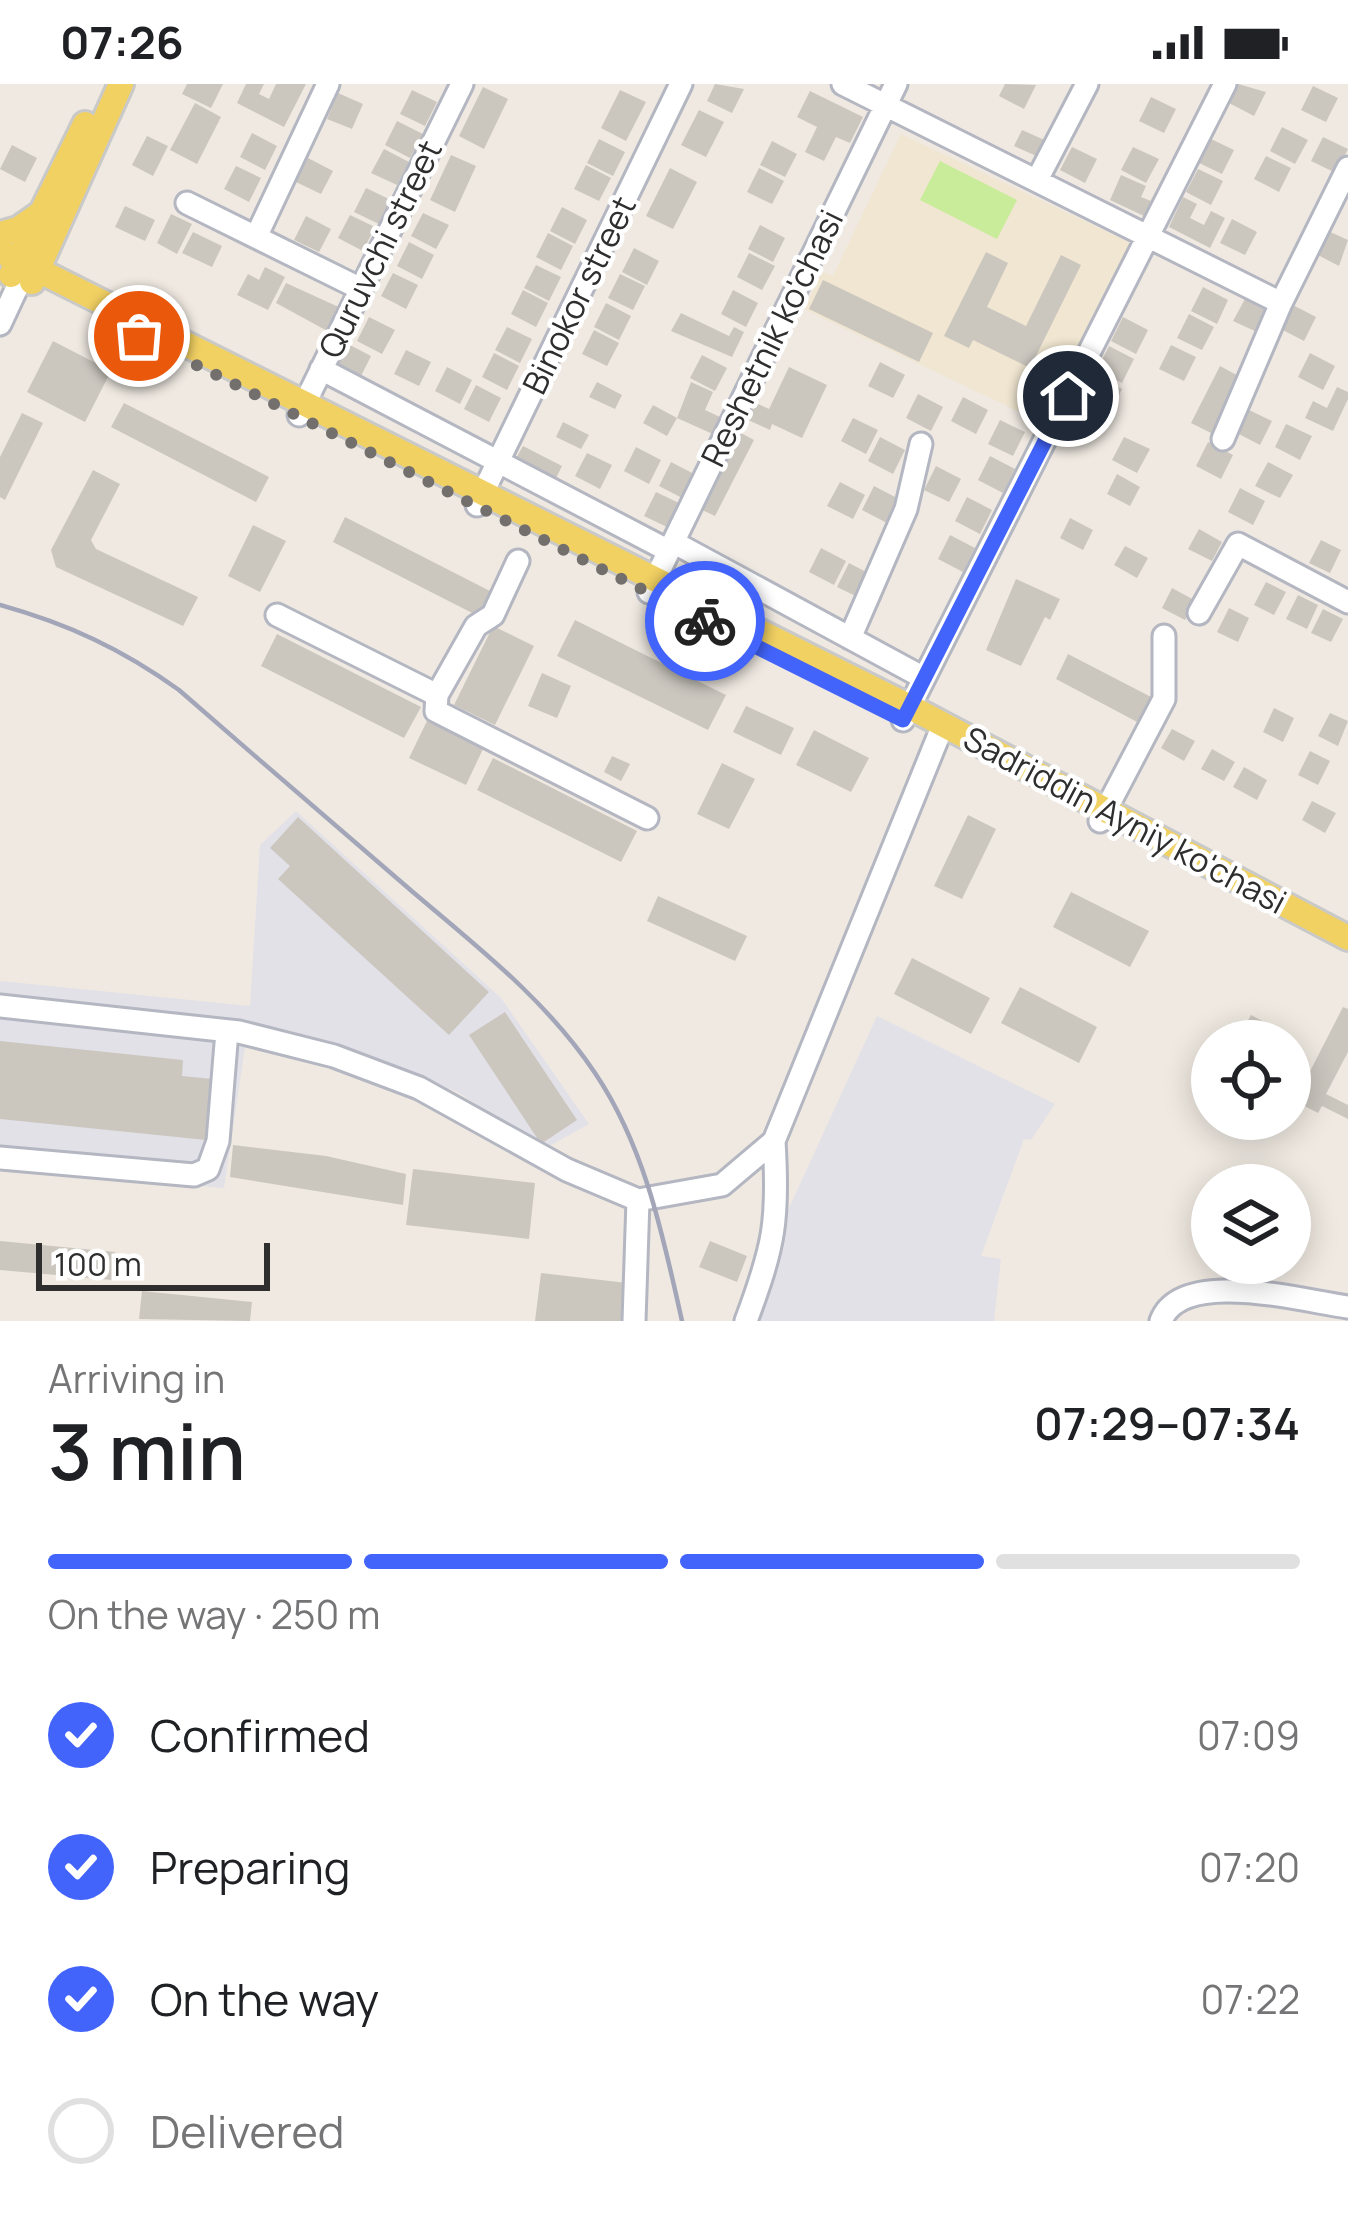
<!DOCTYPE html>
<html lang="en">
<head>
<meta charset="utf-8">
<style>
  :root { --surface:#fff; --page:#f6f6f6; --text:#202124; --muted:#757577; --line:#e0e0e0; --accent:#4264fb }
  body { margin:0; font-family:Manrope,sans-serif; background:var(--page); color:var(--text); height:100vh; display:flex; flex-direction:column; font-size:45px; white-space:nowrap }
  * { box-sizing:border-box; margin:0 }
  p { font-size:39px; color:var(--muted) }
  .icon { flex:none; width:66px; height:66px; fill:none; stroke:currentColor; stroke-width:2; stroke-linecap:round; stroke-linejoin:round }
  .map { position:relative; height:1237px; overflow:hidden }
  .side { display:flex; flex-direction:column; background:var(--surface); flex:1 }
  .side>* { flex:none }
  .tools { position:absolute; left:1191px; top:936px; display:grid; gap:24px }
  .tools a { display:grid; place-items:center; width:120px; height:120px; border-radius:50%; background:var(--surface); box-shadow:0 6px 30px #0003; font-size:60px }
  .scale { position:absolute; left:36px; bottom:30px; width:234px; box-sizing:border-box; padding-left:12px; border:6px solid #2e2e2e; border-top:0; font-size:33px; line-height:42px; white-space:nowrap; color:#2e2e2e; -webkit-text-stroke:9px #fff; paint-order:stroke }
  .pin { position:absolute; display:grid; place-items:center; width:102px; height:102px; color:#fff; margin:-51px; border:6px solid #fff; border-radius:50%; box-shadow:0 3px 12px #0007 }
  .courier { position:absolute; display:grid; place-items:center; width:120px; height:120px; margin:-60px; border:9px solid #4264fb; border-radius:50%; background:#fff; color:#222; box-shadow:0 3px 15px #0007 }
  .summary em { font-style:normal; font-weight:600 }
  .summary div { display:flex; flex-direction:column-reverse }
  .summary { display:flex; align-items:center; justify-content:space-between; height:204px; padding:0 48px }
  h1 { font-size:78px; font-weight:600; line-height:90px }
  .bar { display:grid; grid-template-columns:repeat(4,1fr); gap:18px 12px; align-content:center; height:144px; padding:0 48px }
  .bar i { height:15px; border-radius:9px; background:var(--line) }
  .bar .current { background:var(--accent) }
  .bar p { grid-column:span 4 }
  ol { padding:0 48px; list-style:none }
  li { display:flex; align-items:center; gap:36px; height:132px }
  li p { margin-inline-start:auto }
  li .icon { padding:12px; border-radius:50%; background:var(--accent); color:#fff; stroke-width:4 }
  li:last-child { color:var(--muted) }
  li i { width:66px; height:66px; border:6px solid var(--line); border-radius:50% }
  .status { display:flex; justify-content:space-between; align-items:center; height:84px; padding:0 60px; background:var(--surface); direction:ltr }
  .status svg { height:33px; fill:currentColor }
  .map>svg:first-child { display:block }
  .industrial { fill:#e3e1e8 }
  .education { fill:#f0e6d1 }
  .pitch { fill:#c9ec9a }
  .building { fill:#cbc7bf }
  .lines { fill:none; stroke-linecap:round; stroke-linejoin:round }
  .minor-casing { stroke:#b4b7c1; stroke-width:27 }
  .major-casing { stroke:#c9c9c9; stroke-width:30 }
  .minor { stroke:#fff; stroke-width:21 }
  .major { stroke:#f2d163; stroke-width:24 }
  .rail { stroke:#a3a6b8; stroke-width:4.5 }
  .done { stroke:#726f6d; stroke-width:12; stroke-dasharray:0 21.6 }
  .route { stroke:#4264fb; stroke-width:15 }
  .labels { text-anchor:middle; stroke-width:9; stroke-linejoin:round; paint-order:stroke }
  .street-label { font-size:33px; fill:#2e2e2e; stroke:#fff }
</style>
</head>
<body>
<div class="status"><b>07:26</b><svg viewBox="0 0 49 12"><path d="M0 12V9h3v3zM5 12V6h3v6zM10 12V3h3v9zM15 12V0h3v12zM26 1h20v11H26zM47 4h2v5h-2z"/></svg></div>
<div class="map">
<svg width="1348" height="1237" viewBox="0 0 1348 1237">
  <rect width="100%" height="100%" fill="#efe9e1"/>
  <!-- industrial -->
  <path class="industrial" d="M296,727l205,187 88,126 -45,25 -88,-58 -207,-70 -25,167 -224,-20v-187l250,25 10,-161z
    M877,932l178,88 -24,36 -7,-1 -43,117 20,3 -7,62h-240l26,-66 4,-36z"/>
  <!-- education -->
  <path class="education" d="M901,50l232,110 -86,181 -243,-116 18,-37 11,4z"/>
  <!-- pitch -->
  <path class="pitch" d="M940,77l77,39 -20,39 -77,-39z"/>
  <!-- building -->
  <path class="building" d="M187,0h36l-12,24 -29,-14z
    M246,0h18l-5,10 10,5 7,-15h30l-22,43 -47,-24z
    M715,0l29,5 -12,24 -25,-12z
    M1005,0l31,1 -12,24 -25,-13z
    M1238,0l28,8 -12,24 -25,-13z
    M1313,2l25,12 -12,24 -25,-12z
    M483,3l25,12 -24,50 -25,-13z
    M412,6l25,12 -12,24 -25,-12z
    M620,6l26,12 -20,39 -25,-13z
    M810,7l53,26 -13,26 -14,-6 -12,24 -19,-9 12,-25 -20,-10z
    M338,9l25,11 -11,25 -25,-10z
    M1151,13l25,12 -12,24 -25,-12z
    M195,19l26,14 -24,47 -27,-14z
    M699,26l25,12 -18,35 -25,-12z
    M397,37l26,13 -13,24 -25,-13z
    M1282,43l26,13 -13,24 -25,-13z
    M1022,46l27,12 -8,16 -27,-12z
    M252,49l25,13 -12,24 -25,-13z
    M147,52l21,10 -15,30 -21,-11z
    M1323,53l25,12 -12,24 -25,-12z
    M1209,54l25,12 -12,24 -25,-12z
    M599,55l26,13 -12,24 -26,-13z
    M772,57l25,13 -12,23 -25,-12z
    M12,61l25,13 -12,24 -25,-13z
    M1072,63l25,12 -12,24 -25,-13z
    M1133,63l26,12 -13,24 -25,-13z
    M384,65l25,13 -12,23 -26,-12z
    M451,71l25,11 -21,46 -25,-12z
    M1266,72l25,12 -12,24 -25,-13z
    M308,74l25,13 -12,23 -25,-12z
    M586,81l25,13 -12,23 -25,-12z
    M236,82l25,12 -12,24 -25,-13z
    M670,84l27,14 -24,47 -27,-13z
    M759,84l25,13 -12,23 -25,-12z
    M1198,85l25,12 -12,24 -25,-13z
    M1121,91l25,11 -5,11 10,4 -7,15 -34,-16z
    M366,104l25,12 -12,24 -25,-12z
    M1183,113l14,7 -7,14 14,7 7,-14 14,7 -15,30 -41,-21z
    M125,122l30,14 -10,21 -30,-14z
    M562,123l25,13 -12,24 -25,-13z
    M423,129l26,12 -13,24 -25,-13z
    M171,130l21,10 -15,30 -20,-11z
    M350,131l25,12 -12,24 -25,-13z
    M306,132l25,13 -12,23 -25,-12z
    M1232,135l25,13 -12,23 -25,-12z
    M760,141l25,13 -12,24 -25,-13z
    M1326,146l22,10 -9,26 -25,-13z
    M193,148l29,14 -10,21 -30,-14z
    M548,149l25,13 -12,24 -25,-13z
    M409,158l25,13 -12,24 -25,-13z
    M634,164l25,13 -12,24 -25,-13z
    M986,168l22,11 -21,44 39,19 35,-71 20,10 -51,103 -57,-28 -4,8 -25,-12z
    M749,169l26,13 -13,24 -25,-13z
    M536,181l25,12 -12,24 -25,-13z
    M265,183l20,10 -17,33 -31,-15 11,-21 11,6z
    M393,189l25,12 -12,24 -25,-13z
    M620,190l25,12 -12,24 -25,-12z
    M823,196l110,53 -14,29 -110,-53z
    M286,199l57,26 -12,24 -55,-30z
    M1203,203l25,13 -11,24 -26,-13z
    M523,206l25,13 -12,24 -25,-13z
    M733,206l25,13 -12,24 -25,-13z
    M1246,213l25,12 -12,24 -26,-12z
    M606,219l25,13 -12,24 -25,-13z
    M1291,220l25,13 -12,24 -25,-13z
    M681,229l48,23 5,-9 10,5 -12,25 -61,-26z
    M1189,230l25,13 -12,23 -25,-12z
    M369,233l26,13 -13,24 -25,-13z
    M1123,233l25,13 -12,24 -25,-13z
    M507,243l25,12 -12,24 -25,-13z
    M594,246l25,13 -12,23 -25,-12z
    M53,257l58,30 -26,51 -58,-30z
    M346,259l25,13 -12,24 -26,-13z
    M1171,261l25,12 -12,24 -25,-12z
    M1109,262l25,13 -12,24 -25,-13z
    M406,266l25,12 -12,24 -25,-12z
    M494,269l25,13 -12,24 -25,-13z
    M1310,269l25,13 -12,24 -25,-13z
    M702,271l25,13 -12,23 -25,-13z
    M880,278l25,13 -12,23 -25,-12z
    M1220,282l26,14 -29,56 -26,-13z
    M447,283l25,13 -12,24 -25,-13z
    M789,283l38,18 -25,53 -30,-14 -2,6 -24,-11 8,-17 15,7z
    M1097,292l25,13 -12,24 -26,-13z
    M597,298l25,13 -7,14 -26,-12z
    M691,298l22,10 -8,18 17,8 -7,17 -38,-17z
    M476,301l25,13 -12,24 -25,-13z
    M1337,303l11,5v7l-15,32 -28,-13 8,-17 14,7z
    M918,310l25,13 -12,24 -25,-13z
    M963,313l25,13 -12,24 -25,-13z
    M124,319l145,74 -13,25 -145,-75z
    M653,321l24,13 -10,18 -24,-13z
    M1247,325l25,12 -12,24 -25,-13z
    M22,329l21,10 -38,77 -5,-3v-40z
    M853,334l25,12 -12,24 -25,-13z
    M1000,336l25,12 -12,24 -25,-12z
    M563,338l26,13 -8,14 -25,-12z
    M1286,340l26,12 -12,24 -25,-13z
    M739,348l15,8 -39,76 -15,-7z
    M880,353l25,13 -12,24 -25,-13z
    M1124,353l26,12 -13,24 -25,-13z
    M1208,358l25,13 -12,24 -25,-13z
    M523,362l39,20 -7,14 -40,-20z
    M636,363l25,13 -12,24 -25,-13z
    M587,369l25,12 -12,24 -25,-13z
    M990,372l25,13 -12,24 -25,-13z
    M671,378l25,13 -12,24 -25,-13z
    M1268,378l25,13 -13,23 -25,-12z
    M936,382l25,13 -12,23 -25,-12z
    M93,386l27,14 -29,56 5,9 102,48 -15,29 -127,-59 -5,-17z
    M1117,390l23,13 -10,19 -23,-12z
    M840,398l25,13 -12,24 -26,-13z
    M874,402l25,13 -12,24 -25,-13z
    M1240,404l25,13 -12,24 -25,-13z
    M656,408l25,12 -12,24 -25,-12z
    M967,413l25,13 -12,24 -25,-13z
    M345,433l145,74 -12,25 -145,-74z
    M1070,434l23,12 -10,20 -23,-12z
    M253,441l33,16 -26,51 -32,-16z
    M1199,445l23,13 -10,19 -24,-12z
    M950,451l25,13 -12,24 -25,-13z
    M1321,456l20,10 -11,23 -21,-10z
    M1125,462l23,12 -11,20 -23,-13z
    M821,464l25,13 -12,24 -25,-13z
    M849,479l25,13 -12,23 -25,-12z
    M1016,495l44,20 -10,21 -5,-3 -24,49 -35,-16z
    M1266,498l20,10 -12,23 -20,-10z
    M1172,504l24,13 -11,19 -23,-12z
    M1298,511l20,10 -11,24 -21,-10z
    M1229,524l20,10 -11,24 -21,-10z
    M1323,525l20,10 -12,23 -20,-9z
    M575,536l151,75 -18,35 -151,-74z
    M493,542l41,20 -39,79 -41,-20z
    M277,550l144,73 -17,31 -143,-72z
    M1068,570l87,45 -14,25 -85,-45z
    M542,589l29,13 -14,32 -29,-12z
    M746,622l48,22 -13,27 -48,-23z
    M1274,624l20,10 -11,24 -20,-10z
    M1330,629l18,8 -10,25 -20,-10z
    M427,637l56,28 -17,36 -57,-27z
    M1172,645l23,12 -11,20 -23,-13z
    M814,646l55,28 -18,34 -55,-27z
    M1212,665l23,13 -11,19 -23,-12z
    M1310,667l20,10 -12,24 -20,-10z
    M612,672l18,8 -9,17 -17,-9z
    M493,674l144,73 -16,31 -144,-72z
    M722,679l33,16 -26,50 -32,-15z
    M1244,683l23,13 -10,20 -24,-13z
    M1312,717l24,12 -11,20 -23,-13z
    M968,731l28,14 -34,70 -28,-13z
    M298,733l191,175 -40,43 -171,-156 12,-13 -20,-18z
    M1071,808l78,39 -19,36 -77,-40z
    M658,812l89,40 -12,25 -88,-40z
    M912,874l78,40 -19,36 -77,-40z
    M1020,903l77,40 -18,36 -78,-40z
    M1343,923l5,2v43l-22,42 22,11v14l-26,-13 -4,7 -23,-12 2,-5 -7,-3v-14l13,6z
    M505,928l72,108 -36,24 -72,-109z
    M1251,931l39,20 -3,6h-50z
    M0,957l183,19 -1,16 31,3 -7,61 -206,-21z
    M233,1061l93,11 80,18 -3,31 -173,-28z
    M413,1085l122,14 -6,56 -123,-14z
    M0,1157l115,11 -2,28 -113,-10z
    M710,1157l37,15 -10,26 -38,-15z
    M541,1189l86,10 -5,38h-87z
    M142,1207l110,11 -2,19 -111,-2z"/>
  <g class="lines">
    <!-- minor casing -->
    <g class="minor-casing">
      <path id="minor" d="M843,0l438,219
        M1038,94l49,-94
        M187,119l174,86
        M256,153l72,-153
        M0,240l21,-45
        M321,285l348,182
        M299,331l163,-331
        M1223,355l58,-136 67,-135
        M477,421l204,-421
        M673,458l251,136
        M518,477l-25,54 -17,11 -39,69 -1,16 211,107
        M649,508l247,-508
        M1199,529l39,-69 110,58
        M277,531l160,80
        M850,554l56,-129 15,-65
        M903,636l322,-636
        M1100,737l64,-122v-63
        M0,922l239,26 95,24 85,32 148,82 71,30 84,-15 52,-44 169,-416
        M0,1074l194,17 14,-6 10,-28 9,-110
        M634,1237l4,-121
        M746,1237c28,-75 33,-100 28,-180
        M1161,1237c20,-54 141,-20 187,-14"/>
    </g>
    <!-- major casing -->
    <g class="major-casing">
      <path id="major" d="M0,150l18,-5 23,-16
        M0,167l910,456 438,231
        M11,191l74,-151
        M32,198l89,-198"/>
    </g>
    <!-- minor -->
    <use href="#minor" class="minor"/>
    <!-- major -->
    <use href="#major" class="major"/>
    <!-- rail -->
    <path class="rail" d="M0,521c68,19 122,44 179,85 78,68 157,136 235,203 65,55 133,108 181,180 50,74 68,163 87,248"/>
  </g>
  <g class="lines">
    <!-- done -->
    <path class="done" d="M139,252l566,285"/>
    <!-- route -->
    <path class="route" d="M705,537l198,99 165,-324"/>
  </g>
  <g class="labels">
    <!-- street labels -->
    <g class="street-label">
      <text transform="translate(380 165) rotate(-64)" y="12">Quruvchi street</text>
      <text transform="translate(579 211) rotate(-64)" y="12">Binokor street</text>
      <text transform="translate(772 254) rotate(-64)" y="12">Reshetnik ko'chasi</text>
      <text transform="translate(1125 736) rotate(28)" y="12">Sadriddin Ayniy ko'chasi</text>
    </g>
  </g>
</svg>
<div class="tools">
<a><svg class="icon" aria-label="locate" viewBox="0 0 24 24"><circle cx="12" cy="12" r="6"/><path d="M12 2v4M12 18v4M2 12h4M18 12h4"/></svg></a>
<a><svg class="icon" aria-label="layers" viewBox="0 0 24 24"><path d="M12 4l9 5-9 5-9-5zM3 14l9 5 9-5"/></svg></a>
</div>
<div class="scale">100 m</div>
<div class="pin" style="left:139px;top:252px;background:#ea580c"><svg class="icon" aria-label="bag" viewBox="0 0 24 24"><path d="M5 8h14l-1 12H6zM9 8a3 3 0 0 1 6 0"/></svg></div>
<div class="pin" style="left:1068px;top:312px;background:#1f2937"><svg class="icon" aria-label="home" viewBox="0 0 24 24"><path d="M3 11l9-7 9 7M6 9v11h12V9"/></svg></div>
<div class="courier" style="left:705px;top:537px"><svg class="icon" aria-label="bike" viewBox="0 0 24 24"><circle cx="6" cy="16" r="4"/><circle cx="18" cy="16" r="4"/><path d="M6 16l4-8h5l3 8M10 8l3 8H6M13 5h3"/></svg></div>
</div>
<section class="side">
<div class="summary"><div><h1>3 min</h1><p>Arriving in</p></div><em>07:29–07:34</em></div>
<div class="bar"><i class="current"></i><i class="current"></i><i class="current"></i><i></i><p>On the way · 250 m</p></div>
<ol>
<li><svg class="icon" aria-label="check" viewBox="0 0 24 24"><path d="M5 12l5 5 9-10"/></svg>Confirmed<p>07:09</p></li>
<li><svg class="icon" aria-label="check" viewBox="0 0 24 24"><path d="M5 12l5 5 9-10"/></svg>Preparing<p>07:20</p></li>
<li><svg class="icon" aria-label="check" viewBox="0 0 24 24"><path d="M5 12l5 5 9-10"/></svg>On the way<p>07:22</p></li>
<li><i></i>Delivered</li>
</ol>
</section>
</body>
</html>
